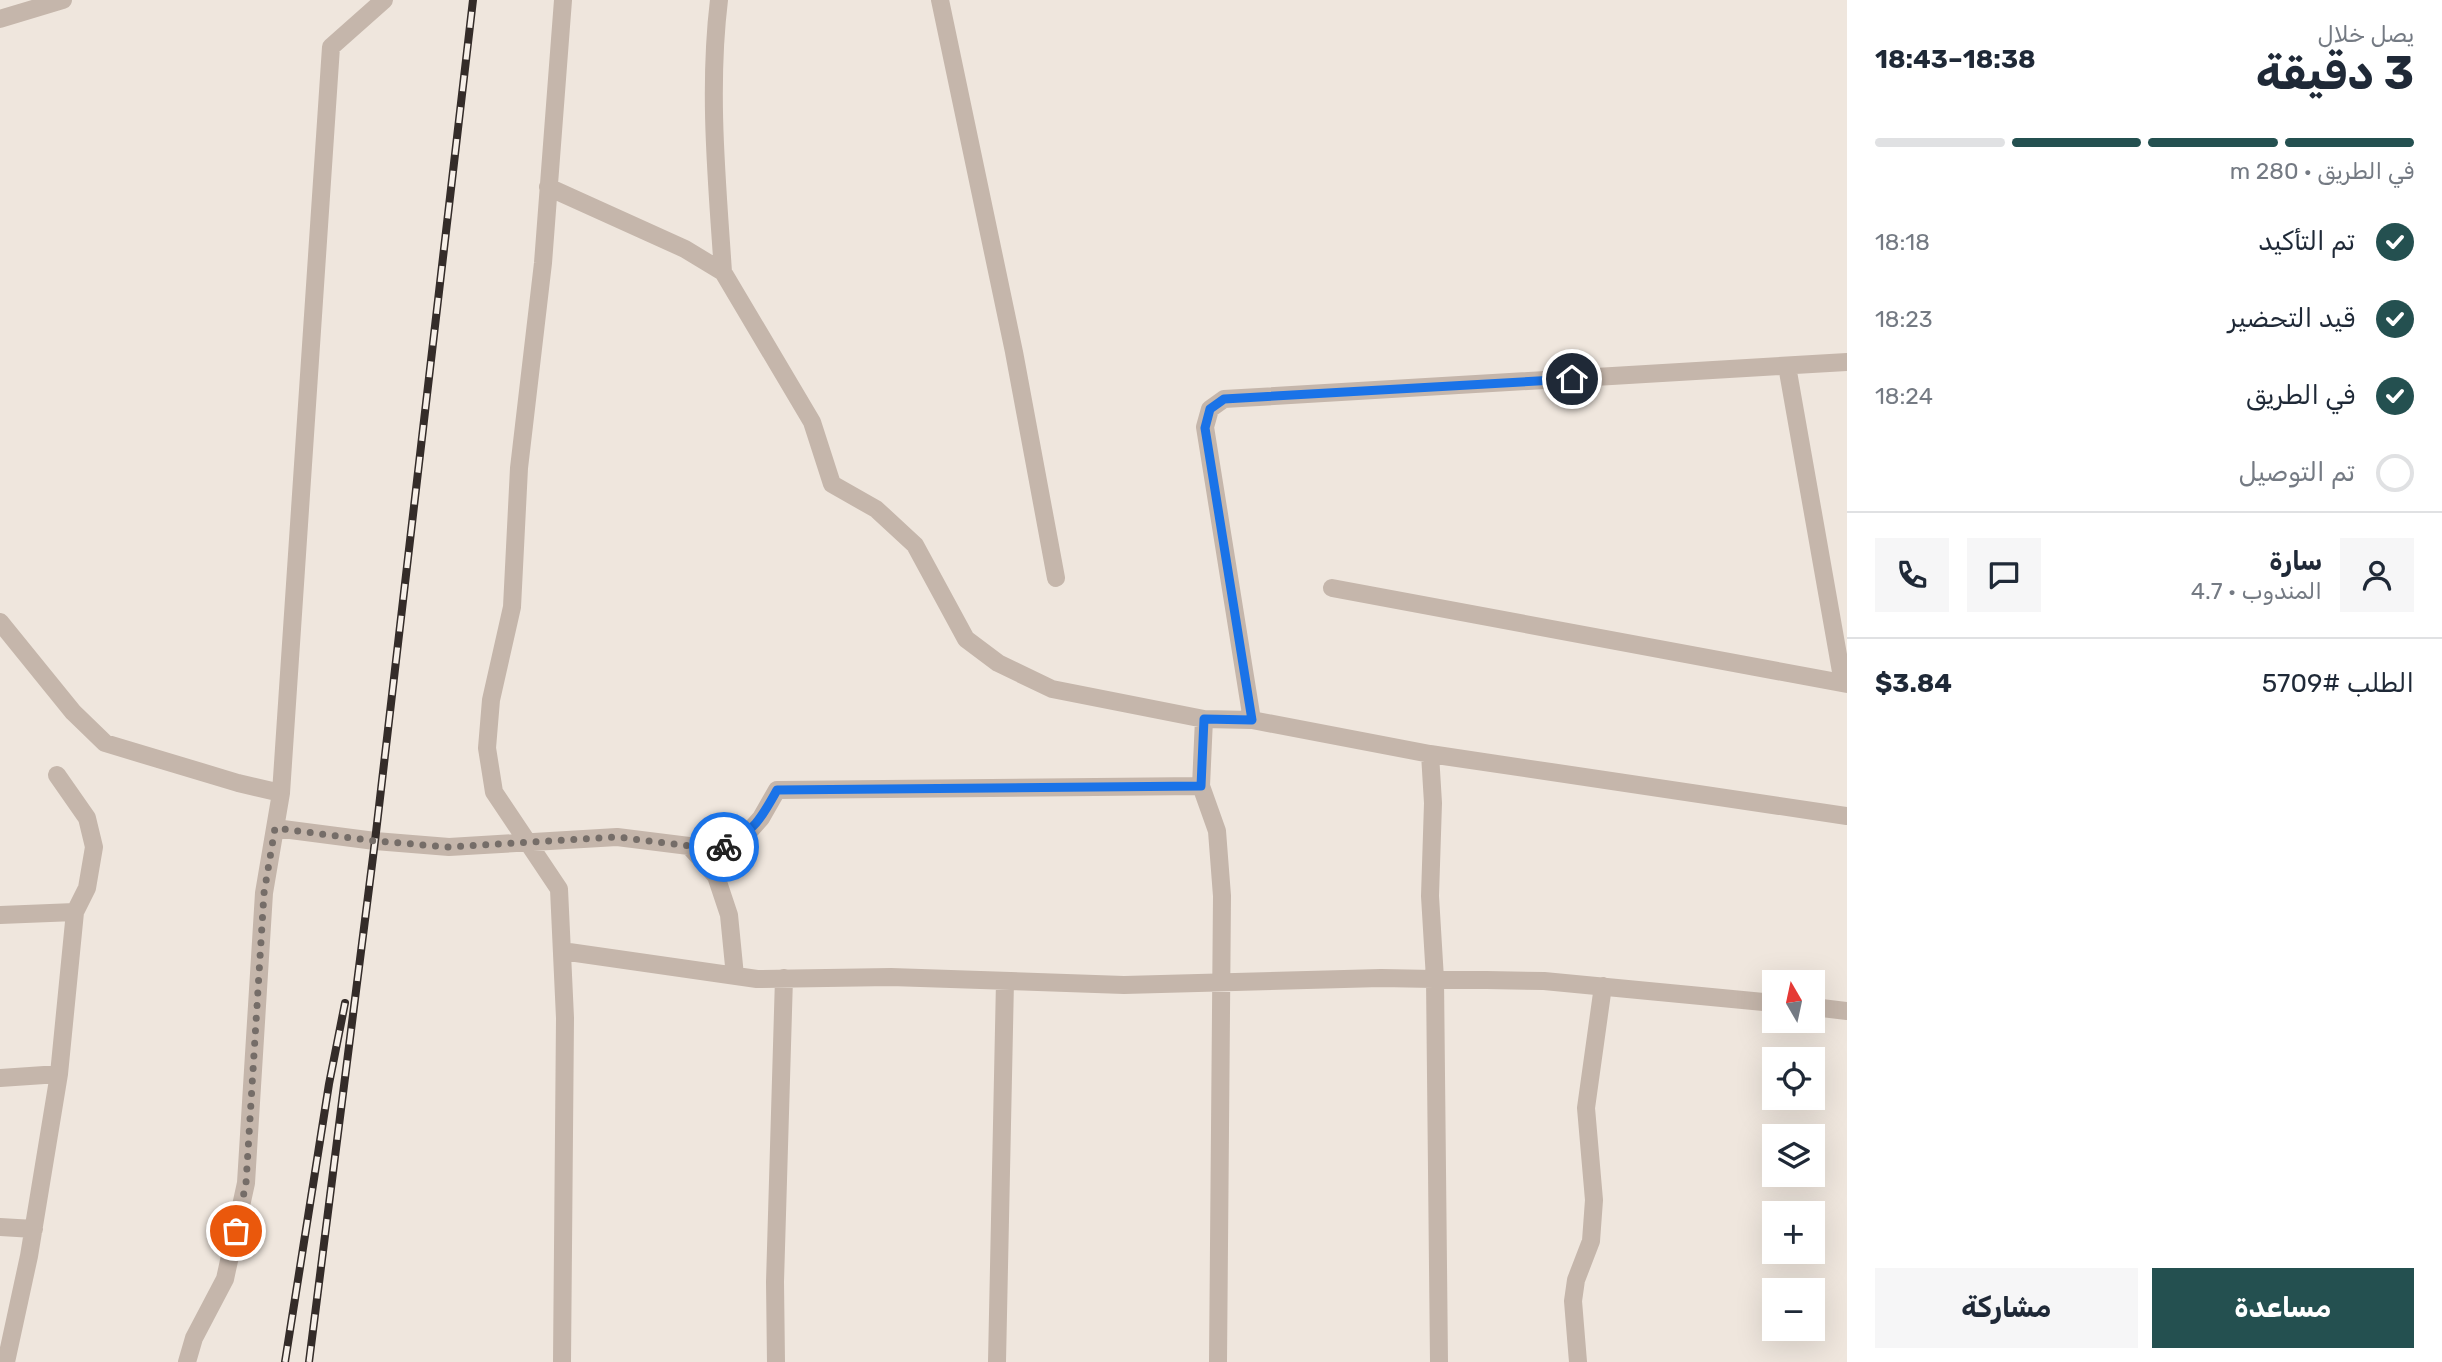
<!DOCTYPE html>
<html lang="ar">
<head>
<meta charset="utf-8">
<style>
  :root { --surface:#fff; --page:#f6f6f7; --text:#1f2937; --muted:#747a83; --line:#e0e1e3; --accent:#245050 }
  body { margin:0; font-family:Rubik,Vazirmatn,sans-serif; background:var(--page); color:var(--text); direction:rtl; height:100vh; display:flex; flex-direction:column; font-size:26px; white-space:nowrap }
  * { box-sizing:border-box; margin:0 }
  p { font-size:23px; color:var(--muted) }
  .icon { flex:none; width:38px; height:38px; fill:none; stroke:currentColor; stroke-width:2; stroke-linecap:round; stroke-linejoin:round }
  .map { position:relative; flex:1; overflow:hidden; direction:ltr }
  .side { display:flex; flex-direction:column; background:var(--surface); width:595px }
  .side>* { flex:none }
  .needle { width:46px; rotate:351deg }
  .controls { position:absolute; left:1762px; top:970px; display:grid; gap:14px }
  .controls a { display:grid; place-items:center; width:63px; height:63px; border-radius:0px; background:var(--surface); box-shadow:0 7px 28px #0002; font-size:35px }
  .pin { position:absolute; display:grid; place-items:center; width:60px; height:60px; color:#fff; margin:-30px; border:4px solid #fff; border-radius:50%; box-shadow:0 2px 7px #0007 }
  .courier { position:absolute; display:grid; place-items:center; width:70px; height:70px; margin:-35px; border:5px solid #1a73e8; border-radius:50%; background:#fff; color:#222; box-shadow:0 2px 9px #0007 }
  .overview em { font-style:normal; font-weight:700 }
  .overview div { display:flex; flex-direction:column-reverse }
  .overview { display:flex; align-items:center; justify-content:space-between; height:119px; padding:0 28px }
  h1 { font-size:46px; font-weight:700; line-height:52px }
  .bar { display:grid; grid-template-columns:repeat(4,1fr); gap:10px 7px; align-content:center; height:84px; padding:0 28px }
  .bar i { height:9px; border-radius:5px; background:var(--line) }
  .bar .selected { background:var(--accent) }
  .bar p { grid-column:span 4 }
  .line { display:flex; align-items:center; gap:18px; padding:0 28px; border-top:2px solid var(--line) }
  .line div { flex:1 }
  .round { display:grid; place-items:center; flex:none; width:74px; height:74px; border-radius:0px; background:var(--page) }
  ol { padding:0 28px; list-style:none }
  li { display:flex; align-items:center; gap:21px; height:77px }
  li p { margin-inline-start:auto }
  li .icon { padding:7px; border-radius:50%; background:var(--accent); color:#fff; stroke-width:4 }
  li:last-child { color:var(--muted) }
  li i { width:38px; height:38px; border:4px solid var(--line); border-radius:50% }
  .button { display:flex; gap:14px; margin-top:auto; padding:14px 28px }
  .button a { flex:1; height:80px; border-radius:0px; background:var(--accent); color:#fff; font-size:28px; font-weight:700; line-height:80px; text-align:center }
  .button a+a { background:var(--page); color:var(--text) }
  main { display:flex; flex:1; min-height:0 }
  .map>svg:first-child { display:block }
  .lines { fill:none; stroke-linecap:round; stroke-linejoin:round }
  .minor { stroke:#c5b6ab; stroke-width:18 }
  .tertiary { stroke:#c5b6ab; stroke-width:18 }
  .rail-casing { stroke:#342c29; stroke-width:8 }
  .rail { stroke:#f7f0e9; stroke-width:5; stroke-dasharray:16; stroke-linecap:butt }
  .done { stroke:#756d68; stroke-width:7; stroke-dasharray:0 12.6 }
  .route { stroke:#1a73e8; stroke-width:9 }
</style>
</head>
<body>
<main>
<section class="side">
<div class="overview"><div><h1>3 دقيقة</h1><p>يصل خلال</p></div><em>18:38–18:43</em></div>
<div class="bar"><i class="selected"></i><i class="selected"></i><i class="selected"></i><i></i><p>في الطريق · 280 m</p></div>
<ol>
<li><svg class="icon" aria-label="check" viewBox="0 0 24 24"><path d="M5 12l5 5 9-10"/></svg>تم التأكيد<p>18:18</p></li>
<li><svg class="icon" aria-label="check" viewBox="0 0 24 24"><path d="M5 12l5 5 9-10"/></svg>قيد التحضير<p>18:23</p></li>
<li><svg class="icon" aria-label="check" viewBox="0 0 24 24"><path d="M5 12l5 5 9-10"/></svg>في الطريق<p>18:24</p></li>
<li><i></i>تم التوصيل</li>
</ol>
<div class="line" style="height:126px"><a class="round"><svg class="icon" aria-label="person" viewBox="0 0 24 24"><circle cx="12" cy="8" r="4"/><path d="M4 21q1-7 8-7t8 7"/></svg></a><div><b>سارة</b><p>المندوب · 4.7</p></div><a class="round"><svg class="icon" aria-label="chat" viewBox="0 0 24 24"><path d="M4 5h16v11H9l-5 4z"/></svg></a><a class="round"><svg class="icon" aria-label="phone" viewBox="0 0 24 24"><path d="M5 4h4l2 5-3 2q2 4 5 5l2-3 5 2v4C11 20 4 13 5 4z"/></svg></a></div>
<div class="line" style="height:91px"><div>الطلب #5709</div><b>$3.84</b></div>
<div class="button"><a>مساعدة</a><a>مشاركة</a></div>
</section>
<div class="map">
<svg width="1847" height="1362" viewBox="0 0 1847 1362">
  <rect width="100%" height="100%" fill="#efe6dd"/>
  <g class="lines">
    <!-- minor -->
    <path class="minor" d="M719,0c-11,90 -2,182 4,272
      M940,0l74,352 42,226
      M548,187l137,62 38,23 89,150 20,62 44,25 39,36 51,94 32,24 54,26 152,30 48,1 178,34 417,62
      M1787,366l56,317
      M1332,588l515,96
      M0,622l73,90 32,31 133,40 43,10
      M1252,720l-47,-293 5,-18 14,-10 623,-37
      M1430,754l3,49 -3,93 5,83 4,383
      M1201,786l3,-67
      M275,828l100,13 74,6 168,-10 72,9 27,30 13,39 6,61
      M701,860l44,-24 16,-18 16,-28 424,-4 16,45 5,65 -4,466
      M0,915l75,-3
      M562,951l195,28 134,-2 233,8 257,-7 163,3 230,22
      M1813,1007l34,4
      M0,1078l59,-4
      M0,1227l34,2
      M6,1362l23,-106 30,-182 16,-162 12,-24 7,-41 -7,-29 -30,-43
      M187,1362l7,-24 31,-59 21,-96 18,-290 17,-100 50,-746 53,-47
      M562,1362l3,-344 -6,-129 -65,-97 -7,-44 4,-48 21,-93 7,-139 24,-205 20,-263
      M776,1362l-1,-80 9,-304
      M997,1362l8,-381
      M1578,1362l-5,-61 3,-21 15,-39 3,-41 -8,-92 17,-122"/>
    <!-- tertiary -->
    <path class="tertiary" d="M0,19l63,-19"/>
    <!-- rail casing -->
    <g class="rail-casing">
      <path id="rail" d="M285,1362l44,-278 16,-81
        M309,1362l66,-521 98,-841"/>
    </g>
    <!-- rail -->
    <use href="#rail" class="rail"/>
  </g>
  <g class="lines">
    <!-- done -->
    <path class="done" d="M236,1231l10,-48 18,-290 11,-65 100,13 74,6 168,-10 73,9 11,14 23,-13"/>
    <!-- route -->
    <path class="route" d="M724,847c30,-16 37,-28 53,-57l424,-4 3,-67 48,1 -47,-292 5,-19 14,-10 348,-20"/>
  </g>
</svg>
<div class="controls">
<a><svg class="needle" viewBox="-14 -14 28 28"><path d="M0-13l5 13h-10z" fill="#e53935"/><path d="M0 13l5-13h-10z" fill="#747a83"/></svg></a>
<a><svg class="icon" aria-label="locate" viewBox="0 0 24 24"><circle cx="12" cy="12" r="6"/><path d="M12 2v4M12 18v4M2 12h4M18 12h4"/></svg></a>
<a><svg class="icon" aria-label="layers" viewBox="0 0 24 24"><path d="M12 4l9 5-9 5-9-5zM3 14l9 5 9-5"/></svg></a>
<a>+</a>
<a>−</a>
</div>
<div class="pin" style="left:236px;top:1231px;background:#ea580c"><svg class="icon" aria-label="bag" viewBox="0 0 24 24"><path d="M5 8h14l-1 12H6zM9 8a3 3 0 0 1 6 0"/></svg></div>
<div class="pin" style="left:1572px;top:379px;background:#1f2937"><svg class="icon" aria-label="home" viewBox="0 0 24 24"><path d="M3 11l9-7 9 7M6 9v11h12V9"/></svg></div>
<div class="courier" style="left:724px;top:847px"><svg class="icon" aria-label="bike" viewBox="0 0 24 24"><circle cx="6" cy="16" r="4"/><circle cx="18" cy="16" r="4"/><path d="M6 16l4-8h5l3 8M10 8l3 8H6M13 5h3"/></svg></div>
</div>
</main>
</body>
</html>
